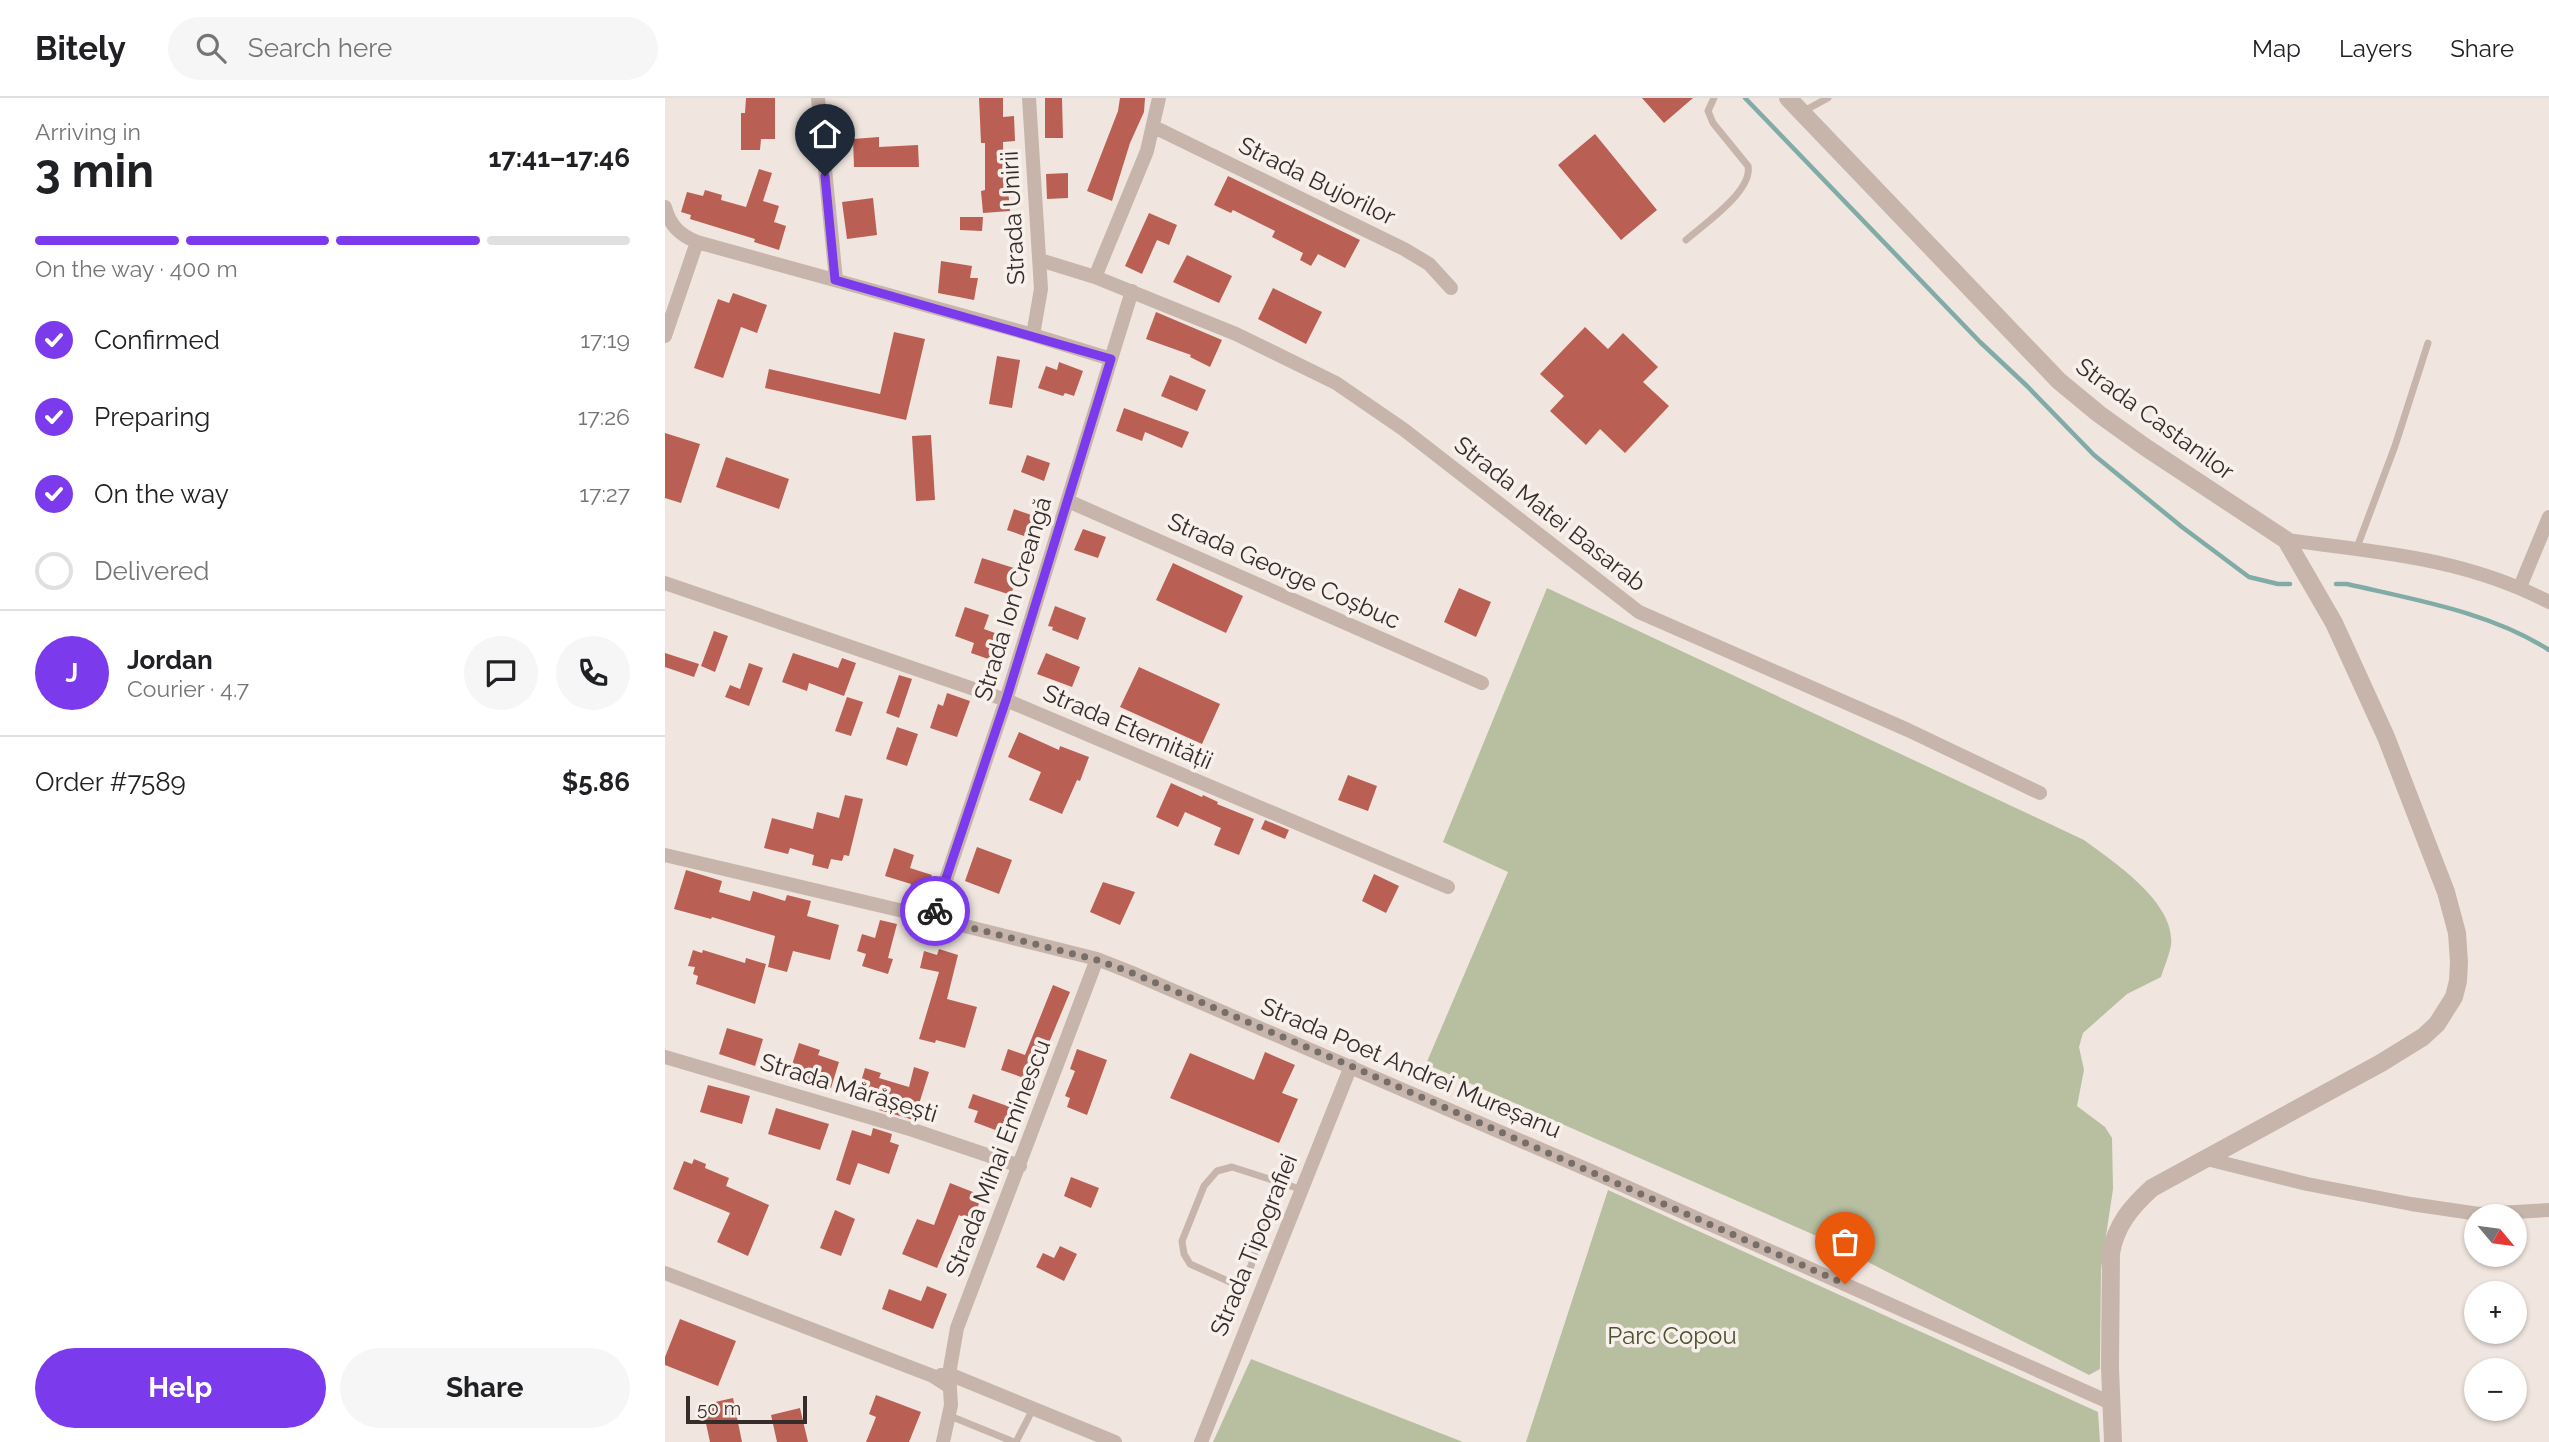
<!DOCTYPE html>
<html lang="en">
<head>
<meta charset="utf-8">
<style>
  :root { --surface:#fff; --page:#f6f6f6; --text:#202124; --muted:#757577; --line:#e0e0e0; --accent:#7c3aed }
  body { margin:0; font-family:Raleway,sans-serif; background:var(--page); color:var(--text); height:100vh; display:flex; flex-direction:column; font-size:26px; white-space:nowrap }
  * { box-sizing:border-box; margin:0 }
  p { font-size:23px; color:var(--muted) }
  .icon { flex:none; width:38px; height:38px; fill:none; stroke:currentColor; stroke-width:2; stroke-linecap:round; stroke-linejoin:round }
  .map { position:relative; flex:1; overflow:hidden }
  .drawer { display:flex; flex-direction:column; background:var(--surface); width:665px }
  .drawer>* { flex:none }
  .needle { width:46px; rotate:119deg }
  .controls { position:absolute; left:1799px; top:1106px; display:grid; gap:14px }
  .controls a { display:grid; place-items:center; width:63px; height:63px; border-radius:50%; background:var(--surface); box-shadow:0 2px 5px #0004; font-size:35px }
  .scale { position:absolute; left:21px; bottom:18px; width:121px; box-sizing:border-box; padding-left:7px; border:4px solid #362c2a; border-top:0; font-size:19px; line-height:24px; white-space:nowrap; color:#362c2a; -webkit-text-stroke:5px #f8f0eb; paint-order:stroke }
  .pin { position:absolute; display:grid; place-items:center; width:60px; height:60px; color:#fff; margin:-72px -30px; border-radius:50% 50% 50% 0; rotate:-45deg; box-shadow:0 0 7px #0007 }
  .pin .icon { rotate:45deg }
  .courier { position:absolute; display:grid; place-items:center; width:70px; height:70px; margin:-35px; border:5px solid #7c3aed; border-radius:50%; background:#fff; color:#222; box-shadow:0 2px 9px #0007 }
  .summary em { font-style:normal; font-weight:700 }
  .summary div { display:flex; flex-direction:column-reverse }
  .summary { display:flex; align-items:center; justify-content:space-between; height:119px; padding:0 35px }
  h1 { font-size:46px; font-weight:700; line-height:52px }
  .bar { display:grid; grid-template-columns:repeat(4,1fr); gap:10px 7px; align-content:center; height:84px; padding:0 35px }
  .bar i { height:9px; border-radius:5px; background:var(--line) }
  .bar .active { background:var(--accent) }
  .bar p { grid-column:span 4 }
  .line { display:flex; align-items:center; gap:18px; padding:0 35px; border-top:2px solid var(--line) }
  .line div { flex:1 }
  .round { display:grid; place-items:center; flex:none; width:74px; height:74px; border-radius:37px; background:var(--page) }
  ol { padding:0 35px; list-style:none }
  li { display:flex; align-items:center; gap:21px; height:77px }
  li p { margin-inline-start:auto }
  li .icon { padding:7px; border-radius:50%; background:var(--accent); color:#fff; stroke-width:4 }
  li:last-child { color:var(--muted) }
  li i { width:38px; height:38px; border:4px solid var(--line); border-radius:50% }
  .cta { display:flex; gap:14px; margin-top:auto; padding:14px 35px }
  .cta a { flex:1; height:80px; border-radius:42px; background:var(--accent); color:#fff; font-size:28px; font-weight:700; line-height:80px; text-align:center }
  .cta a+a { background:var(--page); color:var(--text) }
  header { display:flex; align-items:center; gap:42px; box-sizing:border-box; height:98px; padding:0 35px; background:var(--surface); border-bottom:2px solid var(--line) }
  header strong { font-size:33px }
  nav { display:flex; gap:38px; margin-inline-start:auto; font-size:24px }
  .search { width:490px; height:63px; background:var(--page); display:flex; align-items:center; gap:18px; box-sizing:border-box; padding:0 24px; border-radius:38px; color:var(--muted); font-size:26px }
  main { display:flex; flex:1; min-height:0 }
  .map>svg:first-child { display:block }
  .green { fill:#b8bea0 }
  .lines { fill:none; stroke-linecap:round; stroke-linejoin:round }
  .stream { stroke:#81aba7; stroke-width:4.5 }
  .building { fill:#ba5f54 }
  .service { stroke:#c7b5ac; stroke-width:7 }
  .minor { stroke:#c7b5ac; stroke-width:14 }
  .tertiary { stroke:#c7b5ac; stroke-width:18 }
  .done { stroke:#776d69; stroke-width:7; stroke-dasharray:0 12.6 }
  .route { stroke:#7c3aed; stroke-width:9 }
  .labels { text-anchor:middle; stroke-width:7; stroke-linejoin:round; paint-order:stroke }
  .street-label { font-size:24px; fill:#362c2a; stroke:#f8f0eb }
  .park-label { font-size:24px; fill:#4a5230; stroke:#f8f0eb }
</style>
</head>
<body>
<header>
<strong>Bitely</strong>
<div class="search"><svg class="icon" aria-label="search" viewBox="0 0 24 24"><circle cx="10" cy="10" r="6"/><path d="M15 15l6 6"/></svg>Search here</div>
<nav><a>Map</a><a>Layers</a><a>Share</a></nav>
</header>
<main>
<section class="drawer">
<div class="summary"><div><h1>3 min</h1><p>Arriving in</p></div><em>17:41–17:46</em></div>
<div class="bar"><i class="active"></i><i class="active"></i><i class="active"></i><i></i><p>On the way · 400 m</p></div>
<ol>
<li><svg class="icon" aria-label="check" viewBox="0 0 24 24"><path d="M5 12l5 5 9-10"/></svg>Confirmed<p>17:19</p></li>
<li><svg class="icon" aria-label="check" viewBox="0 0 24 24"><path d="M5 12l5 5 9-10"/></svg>Preparing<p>17:26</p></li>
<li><svg class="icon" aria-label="check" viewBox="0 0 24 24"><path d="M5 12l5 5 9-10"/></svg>On the way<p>17:27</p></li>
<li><i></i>Delivered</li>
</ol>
<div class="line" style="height:126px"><b class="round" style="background:var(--accent);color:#fff">J</b><div><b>Jordan</b><p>Courier · 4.7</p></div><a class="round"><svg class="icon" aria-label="chat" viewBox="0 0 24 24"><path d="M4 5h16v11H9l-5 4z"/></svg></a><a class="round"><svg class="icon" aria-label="phone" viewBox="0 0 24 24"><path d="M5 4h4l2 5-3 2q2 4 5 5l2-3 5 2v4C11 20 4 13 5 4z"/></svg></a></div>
<div class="line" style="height:91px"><div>Order #7589</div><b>$5.86</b></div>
<div class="cta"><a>Help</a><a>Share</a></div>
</section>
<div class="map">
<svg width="1884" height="1344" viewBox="0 0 1884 1344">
  <rect width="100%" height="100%" fill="#f0e6df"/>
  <!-- green -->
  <path class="green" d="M882,490l537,252c30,22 92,63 87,105 -2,11 -7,22 -10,32l-34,17 -44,39 -4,14 5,23 -7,36 28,21 7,11 1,51 -12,80 -1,100 -11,6 -270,-138 -393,-173 82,-192 -65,-30z
    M943,1092l490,222 2,30h-574z
    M586,1261l212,83h-250z"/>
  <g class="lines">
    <!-- stream -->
    <path class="stream" d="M1080,0l235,244 47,44 67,69 88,72 67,50 29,7h12
      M1671,486h11c68,16 143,28 202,66"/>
  </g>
  <!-- building -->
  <path class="building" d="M81,0h29v41h-14l-1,11h-19v-37h4z
    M314,0h24v19l11,-1 1,25 -12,1 1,47h4l2,22 -27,2 -2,-22 4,-1v-47h-4z
    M380,0h17l1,40h-18z
    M455,0h25l-1,14 -14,31 -18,58 -25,-10 31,-80z
    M977,0h51l-29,25z
    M930,36l62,76 -36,30 -63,-75z
    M214,39v10l39,-2 1,22h-65l-1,-28z
    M94,71l13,4 -9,28 16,5 -5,16 12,4 -7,24 -25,-8 1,-3 -65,-20 1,-4 -10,-3 6,-20 16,4 2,-6 17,5 -1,5 25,7z
    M403,75v25l-21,1 -1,-25z
    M563,78l132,64 -15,28 -27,-14 -7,12 -11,-6 3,-7 -31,-16 3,-6 -42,-21 -2,3 -17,-8z
    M208,100l4,37 -30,4 -5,-37z
    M484,115l28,12 -8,20 -12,-5 -15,34 -17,-8z
    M295,119h23l-1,14 -22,-1z
    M522,157l45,21 -13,27 -46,-21z
    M276,163l31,5 -2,12h8l-4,22 -36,-7z
    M608,190l49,24 -16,32 -48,-25z
    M68,195l34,12 -10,28 -16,-6 -18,51 -29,-10 24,-69 11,4z
    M491,214l66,28 -12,27 -20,-10 1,-2 -45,-16z
    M920,229l23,22 15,-16 35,34 -15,15 26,24 -44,47 -25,-24 -14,16 -36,-34 14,-15 -24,-22z
    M229,234l31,7 -19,81 -141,-32 4,-19 111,25z
    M332,258l23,4 -8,48 -23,-4z
    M394,264l24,9 -9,25 -9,-3 -2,3 -25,-8 8,-22 11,4z
    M505,277l36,15 -9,21 -36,-15z
    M459,310l65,24 -7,16 -37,-16 -3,9 -26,-10z
    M0,335l35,11 -19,59 -16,-5z
    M266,337l4,65 -19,1 -4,-65z
    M362,357l23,8 -6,18 -23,-9z
    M61,359l63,22 -10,30 -63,-22z
    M349,411l23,8 -7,21 -23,-8z
    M418,431l23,8 -8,21 -24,-8z
    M317,460l32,10 -4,10 6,2 -5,15 -37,-12z
    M508,465l70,33 -17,37 -70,-33z
    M794,490l32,14 -15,35 -32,-15z
    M390,508l31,12 -8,22 -26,-10 1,-3 -5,-1z
    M300,509l24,8 -5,14 19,7 -9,25 -23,-8 3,-10 -19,-7z
    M49,533l14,5 -13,36 -14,-6z
    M0,555l34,11 -5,13 -29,-10z
    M128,555l45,15 4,-10 14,5 -12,33 -35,-13 -2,8 -25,-9z
    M381,555l34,14 -8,20 -35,-13z
    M84,565l14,5 -14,38 -24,-9 5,-12 10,4z
    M474,569l81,37 -18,40 -82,-37z
    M234,577l13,4 -13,39 -13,-5z
    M282,595l23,8 -13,36 -27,-9 8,-24 5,2z
    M182,599l16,5 -12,34 -16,-5z
    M232,629l21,7 -11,32 -21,-7z
    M354,634l40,18 1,-4 29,11 -9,24 -3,-1 -15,34 -33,-14 12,-28 -33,-15z
    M683,677l29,11 -9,25 -30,-11z
    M506,685l31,14 1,-2 15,7 -1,2 37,15 -15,36 -25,-10 7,-17 -36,-16 -7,15 -22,-10z
    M180,697l18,4 -14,57 -5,-1 -2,6 -11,-2 -3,10 -16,-4 2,-10 -24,-7 -2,6 -24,-6 8,-30 41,11 4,-17 22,6z
    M600,722l24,10 -4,9 -24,-10z
    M312,749l35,13 -13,34 -34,-13z
    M229,750l20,7 -4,13 22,7 -7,21 -16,-5 2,-7 -26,-8z
    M21,772l36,11 -3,11 31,9 3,-10 32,10 2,-6 24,6 -4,15 32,9 -9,35 -37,-9 -6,21 -19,-5 7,-31 -63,-19 -1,2 -37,-10z
    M709,776l25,12 -13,27 -24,-12z
    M438,784l32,10 -15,33 -30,-13z
    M215,822l17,4 -9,34 5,1 -5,15 -26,-8 4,-12 -9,-3 5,-17 13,4z
    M274,851l19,6 -11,44 30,8 -12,41 -29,-8 -1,3 -16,-4 20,-67 -19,-4 4,-17 13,4z
    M28,852l9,3 1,-3 42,13 1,-5 20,6 -11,40 -59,-20 2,-8 -5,-2 2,-7 -7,-1z
    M388,887l17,7 -22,53 -5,-2 -13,37 -29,-10 7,-21 17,6z
    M62,930l36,11 -8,27 -36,-12z
    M134,945l21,7 -2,5 21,7 -8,26 -42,-14z
    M412,951l30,11 -20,55 -20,-8 3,-9 -5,-2 10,-25 -5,-2z
    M600,954l30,13 -13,28 16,6 -19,44 -109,-45 20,-45 64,27z
    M249,969l15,5 -15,48 -35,-10 1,-4 -24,-7 9,-31 16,5 -2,5 30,9z
    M43,987l42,11 -8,28 -42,-12z
    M308,996l43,15 -10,25 -32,-12 4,-11 -10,-3z
    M111,1010l53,16 -9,26 -52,-16z
    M208,1030l19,6 -2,8 9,3 -10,29 -31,-11 -8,22 -14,-5 16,-50 19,6z
    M29,1061l12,5 -1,4 24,10 -3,8 43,19 -21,51 -31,-14 13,-29 -57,-24 11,-28 8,3z
    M406,1079l28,11 -8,20 -27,-12z
    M285,1085l28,11 -1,2 4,2 -6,16 -3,-1 -3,7 -10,-5 -22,53 -35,-14 15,-35 17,6z
    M170,1112l20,9 -14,37 -21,-8z
    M395,1148l17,8 -13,27 -28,-14 7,-14 11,5z
    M262,1188l20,8 -14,35 -51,-20 7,-20 32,12z
    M15,1221l56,22 -18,45 -53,-21v-8z
    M211,1297l45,17 -12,30h-43l10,-25 -7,-3z
    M68,1300l9,44h-32l-8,-37z
    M135,1310l8,34h-31l-6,-27z"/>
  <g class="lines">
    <!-- service -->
    <path class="service" d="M1137,14l26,-14
      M1021,142c18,-16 67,-49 62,-74l-35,-43 -5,-12 6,-13
      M1691,452l39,-104 33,-103
      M610,1084l-24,84 -9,13 -12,3 -40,-18 -6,-10 -2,-13 22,-55 13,-15 15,-4 68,22
      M285,1318l64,26
      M351,1344l17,-33"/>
    <!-- minor -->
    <path class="minor" d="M153,0l18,182
      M364,0l12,191 -8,46
      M489,29l250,122 25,15 22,24
      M0,109c5,19 15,28 32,35l336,93 78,24
      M375,162l55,17 141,57 100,49 67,46 236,183 269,118 132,63
      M430,179l52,-126 12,-53
      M0,238l32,-94
      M403,403l414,182
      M1621,442c92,12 179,18 263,62
      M0,485l341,117 442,187
      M1855,489l29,-70
      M0,757l268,63 164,41 33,13 463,200 518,231
      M268,820l73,-218 126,-409
      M0,959l248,73 107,36
      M1542,1061l100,25 104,20 68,10 70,-4
      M0,1175l268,103 17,11
      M276,1277l8,-1 166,68
      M278,1344l8,-37 -2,-31 8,-46 140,-369
      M536,1344l150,-376"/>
    <!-- tertiary -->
    <path class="tertiary" d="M1123,0l271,283 40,33 46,33 141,93 48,83 52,114 60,155 11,41 2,29 -1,19 -4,16 -17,27 -14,13 -42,26 -229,125c-21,19 -36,37 -41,65l-1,115 3,74"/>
  </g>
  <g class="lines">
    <!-- done -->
    <path class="done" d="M270,813l-2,7 164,42 33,12 221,94 494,218"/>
    <!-- route -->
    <path class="route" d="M160,78l10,104 276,79 -105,341 -71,211"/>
  </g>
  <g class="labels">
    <!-- street labels -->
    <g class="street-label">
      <text transform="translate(652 83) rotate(26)" y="8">Strada Bujorilor</text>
      <text transform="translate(348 120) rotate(-93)" y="8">Strada Unirii</text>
      <text transform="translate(1490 321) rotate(36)" y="8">Strada Castanilor</text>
      <text transform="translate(885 416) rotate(38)" y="8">Strada Matei Basarab</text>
      <text transform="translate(619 473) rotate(24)" y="8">Strada George Coșbuc</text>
      <text transform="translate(348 501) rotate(-73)" y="8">Strada Ion Creangă</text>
      <text transform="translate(463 629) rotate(23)" y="8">Strada Eternității</text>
      <text transform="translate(746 970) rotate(23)" y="8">Strada Poet Andrei Mureșanu</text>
      <text transform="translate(184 990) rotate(17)" y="8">Strada Mărășești</text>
      <text transform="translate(333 1060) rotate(-69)" y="8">Strada Mihai Eminescu</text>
      <text transform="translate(589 1147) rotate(-68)" y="8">Strada Tipografiei</text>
    </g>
    <!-- park labels -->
    <g class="park-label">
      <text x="1007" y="1246">Parc Copou</text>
    </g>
  </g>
</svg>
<div class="controls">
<a><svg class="needle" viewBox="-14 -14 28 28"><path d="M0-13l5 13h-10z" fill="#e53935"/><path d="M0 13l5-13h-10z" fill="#757577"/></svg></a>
<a>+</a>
<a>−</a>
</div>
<div class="scale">50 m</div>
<div class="pin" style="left:1180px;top:1186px;background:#ea580c"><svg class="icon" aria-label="bag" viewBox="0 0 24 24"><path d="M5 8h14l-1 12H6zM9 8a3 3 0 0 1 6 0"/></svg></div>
<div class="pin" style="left:160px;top:78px;background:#1f2937"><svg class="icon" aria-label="home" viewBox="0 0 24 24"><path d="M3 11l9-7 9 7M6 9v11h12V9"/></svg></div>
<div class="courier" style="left:270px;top:813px"><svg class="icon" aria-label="bike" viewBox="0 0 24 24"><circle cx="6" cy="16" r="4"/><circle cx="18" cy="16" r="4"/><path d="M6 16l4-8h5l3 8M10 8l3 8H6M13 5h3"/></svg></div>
</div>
</main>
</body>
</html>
